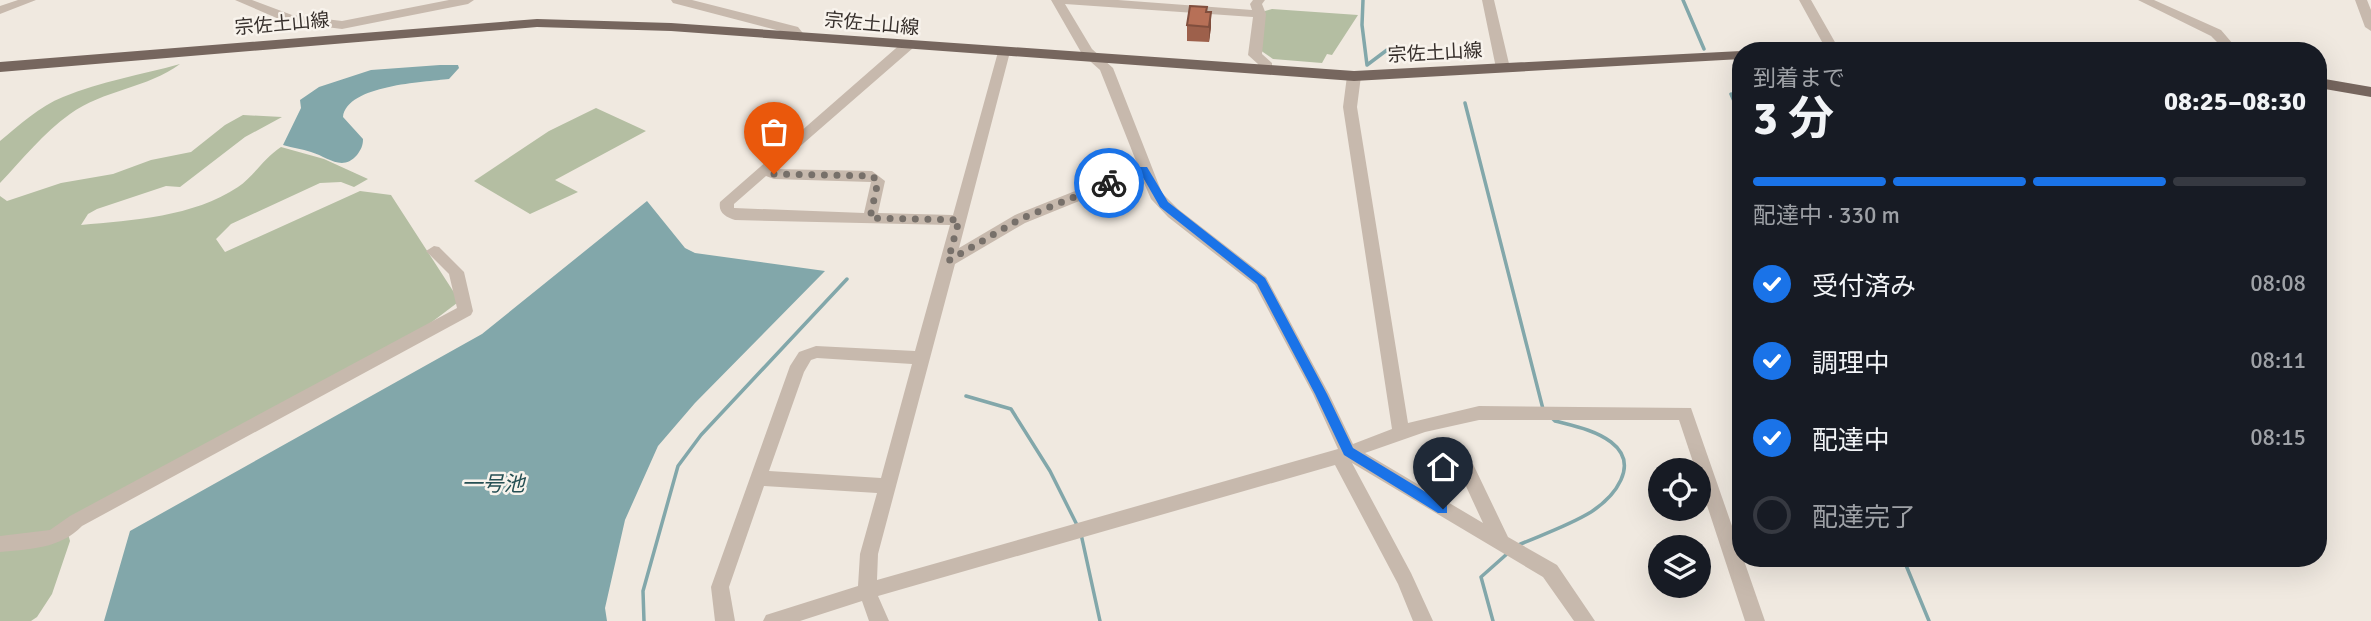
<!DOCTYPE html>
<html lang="ja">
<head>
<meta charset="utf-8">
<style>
  :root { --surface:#171b24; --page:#242831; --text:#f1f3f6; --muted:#9ea1a6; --line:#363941; --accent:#1a73e8 }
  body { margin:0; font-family:Signika,"Noto Sans JP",sans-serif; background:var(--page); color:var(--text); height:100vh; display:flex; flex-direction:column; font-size:26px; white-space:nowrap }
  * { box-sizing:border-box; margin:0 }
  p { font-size:23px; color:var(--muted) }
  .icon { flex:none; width:38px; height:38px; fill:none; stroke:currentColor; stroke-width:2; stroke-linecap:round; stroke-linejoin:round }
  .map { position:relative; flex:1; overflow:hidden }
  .drawer { position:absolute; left:1732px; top:42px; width:595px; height:525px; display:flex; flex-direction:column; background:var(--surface); border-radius:28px; box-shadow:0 7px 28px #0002 }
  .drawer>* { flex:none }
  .controls { position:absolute; left:1648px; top:458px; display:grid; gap:14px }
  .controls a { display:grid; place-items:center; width:63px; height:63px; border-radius:50%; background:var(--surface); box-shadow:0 7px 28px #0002; font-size:35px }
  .pin { position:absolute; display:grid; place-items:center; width:60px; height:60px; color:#fff; margin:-72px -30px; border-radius:50% 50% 50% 0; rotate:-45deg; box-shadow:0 0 7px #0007 }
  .pin .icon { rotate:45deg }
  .courier { position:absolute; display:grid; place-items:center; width:70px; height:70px; margin:-35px; border:5px solid #1a73e8; border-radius:50%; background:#fff; color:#222; box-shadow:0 2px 9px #0007 }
  .summary em { font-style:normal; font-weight:700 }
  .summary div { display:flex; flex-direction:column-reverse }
  .summary { display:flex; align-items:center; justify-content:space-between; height:119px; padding:0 21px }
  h1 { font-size:46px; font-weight:700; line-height:52px }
  .bar { display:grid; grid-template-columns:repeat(4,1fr); gap:10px 7px; align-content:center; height:84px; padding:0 21px }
  .bar i { height:9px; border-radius:5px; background:var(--line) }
  .bar .on { background:var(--accent) }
  .bar p { grid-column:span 4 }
  ol { padding:0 21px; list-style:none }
  li { display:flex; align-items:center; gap:21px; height:77px }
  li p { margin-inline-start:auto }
  li .icon { padding:7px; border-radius:50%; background:var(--accent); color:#fff; stroke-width:4 }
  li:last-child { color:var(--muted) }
  li i { width:38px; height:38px; border:4px solid var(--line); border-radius:50% }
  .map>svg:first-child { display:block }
  .green { fill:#b4bea2 }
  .water { fill:#82a7aa }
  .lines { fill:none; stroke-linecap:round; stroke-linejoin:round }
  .stream { stroke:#82a7aa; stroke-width:3.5 }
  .minor { fill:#c7b9ad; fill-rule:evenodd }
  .major { fill:#76665e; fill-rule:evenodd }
  .wall { fill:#9d604b }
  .shaded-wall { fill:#804e3d }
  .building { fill:#b77057; stroke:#804e3d; stroke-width:2 }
  .route { fill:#1a73e8 }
  .done { stroke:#77706a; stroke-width:7; stroke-dasharray:0 12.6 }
  .labels { text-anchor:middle; stroke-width:5; stroke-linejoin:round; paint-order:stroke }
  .street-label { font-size:19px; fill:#362f2b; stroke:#f8f3ec }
  .water-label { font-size:21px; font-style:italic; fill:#254f53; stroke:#f8f3ec }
</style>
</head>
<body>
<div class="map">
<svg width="2371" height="621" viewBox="0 0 2371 621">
  <rect width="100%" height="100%" fill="#f0e9e0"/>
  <!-- green -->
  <path class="green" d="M1272,9l86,6 -26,40 -5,-1 -5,9 -49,-4 -13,-9 5,-39z
    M180,64c-32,24 -77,26 -110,50 -26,18 -48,46 -70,69v-42c19,-16 40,-35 63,-44 38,-16 78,-22 117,-33z
    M596,108l50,23 -91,49 23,12 -48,22 -56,-33 75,-50z
    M243,115l39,2 -37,20 -65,50 -14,-1 -69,23 -9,5 -7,11c52,-5 112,-8 157,-38 16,-11 26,-29 43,-40l43,12 44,20 -14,8 -13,-5 -21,1 -89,41 -15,15 9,13 135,-61 31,4 64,99 2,9 -41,31 -351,188 5,19 -18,53 -15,23 -6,4h-31v-425l7,5 54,-18 52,-9 38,-14 40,-8 34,-27z"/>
  <!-- water -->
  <path class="water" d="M440,65h18l1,3 -10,11c-25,3 -102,6 -106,38l20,22c0,7 -2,10 -6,16 -15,17 -29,2 -46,-3 -9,-3 -18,-4 -28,-7l18,-37 -1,-8 19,-13 52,-17z
    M647,201l38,47 10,5 130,18 -130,132 -37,43 -33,74 -20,88 2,13h-503l26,-90 352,-197z"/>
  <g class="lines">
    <!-- stream -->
    <path class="stream" d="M1363,0l-1,25 5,40 24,-18 12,7
      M1683,0l21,49
      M1731,94l10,23
      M1465,103l78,306
      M966,396l45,13 39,62 28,56
      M1081,534l19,87
      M1516,546c25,-11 52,-20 75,-34 23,-15 50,-47 20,-70 -16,-12 -37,-16 -56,-21l-4,-4
      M1903,558l26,63
      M644,621l-1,-30 35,-125 23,-31 146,-156
      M1493,621l-12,-44 27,-24"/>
    <!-- minor -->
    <path class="minor" d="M18,0h18l-36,14v-8z
      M235,0h17l40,15 50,6 107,-21h25l-6,4 -126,25 -56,-7z
      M671,0h21l106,27 8,10 -6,4 -12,-8 -115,-30z
      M1051,0h67l134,10 -2,-6 3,-4h12l-3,4 4,10 -4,40 10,9v7l-7,4 -5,-1 -2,-9 -10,-9 5,-38 -188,-13 27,45 21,19 49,125 16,16 88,68 63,117 24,50 39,-15 -49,-322 4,-31 2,-3h10l2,3 -4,31 51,316 71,-17 212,2 74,213h-20l-46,-140v-10h-3l-17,-51h-200l-54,12 -60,21 118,70 -25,-54 3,-5 6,-2 6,2 35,73 49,28 38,56h-21l-31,-44 -191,-114 59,110 22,48h-20l-15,-37 -63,-119 -457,131 11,25h-20l-7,-20 -62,20h-37l3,-6 92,-29 2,-32 17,-61 -113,-7 -35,101 6,34h-20l-4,-34 79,-221 9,-14 17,-6 99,5 35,-126 -215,-5c-9,-3 -17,-7 -15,-18l183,-160h10v6l-139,121 98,2 13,10 -7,32 75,2 45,-163 6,-4 6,4 -51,196 56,-33 123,-49 -38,-96 -18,-16zM766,176l8,3 97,3 -7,31 -130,-5v-4zM1141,176l10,23 17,18 87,68 58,109 25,55 -461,131 1,-26 77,-290 70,-41zM817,358l95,6 -31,114 -112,-7 35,-99 7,-12z
      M1482,0h12l16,68 -2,3h-10l-2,-3z
      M1799,0h12l29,51h-13z
      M2138,0h16l67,30 18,21h-13l-15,-15z
      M2355,0h12l4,10v21l-6,-4z
      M434,246l5,1 25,25 9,39 -2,4 -389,211c-22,23 -53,23 -82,26v-16l50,-6 20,-14 387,-208 -8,-34 -23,-23z"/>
    <!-- major -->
    <path class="major" d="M537,19l134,4 683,48 387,-20h1l-1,8 -387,22 -683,-50 -134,-4 -537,45v-10z
      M2319,78l52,9v10l-52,-9z"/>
  </g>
  <!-- wall -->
  <path class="wall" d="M1207,12l4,15 -2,15 -22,-1v-16z"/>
  <!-- shaded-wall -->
  <path class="shaded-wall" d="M1211,12v15l-2,15v-15z"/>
  <!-- building -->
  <path class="building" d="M1190,6l17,1 -1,5h5l-2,15 -22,-2z"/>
  <!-- route -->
  <path class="route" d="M1140,167h7l21,35 97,76 62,116 26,54 94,57v8h-9l-94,-58 -29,-61 -58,-110 -97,-77 -19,-33 -32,13 -6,-4z"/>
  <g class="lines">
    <!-- done -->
    <path class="done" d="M774,174l98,2 6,5 -8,37 89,2 -11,41 72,-42 89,-36"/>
  </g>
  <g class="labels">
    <!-- street labels -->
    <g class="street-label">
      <text transform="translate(282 23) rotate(-5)" y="7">宗佐土山線</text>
      <text transform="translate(872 23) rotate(5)" y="7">宗佐土山線</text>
      <text transform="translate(1435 52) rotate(-3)" y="7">宗佐土山線</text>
    </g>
    <!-- water labels -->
    <g class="water-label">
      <text x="493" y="491">一号池</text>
    </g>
  </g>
</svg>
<div class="controls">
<a><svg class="icon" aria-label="locate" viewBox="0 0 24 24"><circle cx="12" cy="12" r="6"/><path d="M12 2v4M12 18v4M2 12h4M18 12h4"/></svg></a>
<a><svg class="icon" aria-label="layers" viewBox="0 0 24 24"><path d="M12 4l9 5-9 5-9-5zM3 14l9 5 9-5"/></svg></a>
</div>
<div class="pin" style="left:774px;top:174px;background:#ea580c"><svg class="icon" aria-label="bag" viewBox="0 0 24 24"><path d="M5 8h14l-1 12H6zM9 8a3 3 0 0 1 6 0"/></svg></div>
<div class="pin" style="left:1443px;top:509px;background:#1f2937"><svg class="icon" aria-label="home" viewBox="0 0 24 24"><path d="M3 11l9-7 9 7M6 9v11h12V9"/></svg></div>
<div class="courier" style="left:1109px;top:183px"><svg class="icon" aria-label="bike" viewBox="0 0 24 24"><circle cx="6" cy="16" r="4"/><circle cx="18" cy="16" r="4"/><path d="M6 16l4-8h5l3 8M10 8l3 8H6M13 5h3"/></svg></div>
<section class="drawer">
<div class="summary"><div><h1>3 分</h1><p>到着まで</p></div><em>08:25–08:30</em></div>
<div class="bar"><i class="on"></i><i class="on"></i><i class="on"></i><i></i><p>配達中 · 330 m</p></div>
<ol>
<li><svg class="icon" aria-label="check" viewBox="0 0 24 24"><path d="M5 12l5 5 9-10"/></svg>受付済み<p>08:08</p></li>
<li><svg class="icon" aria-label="check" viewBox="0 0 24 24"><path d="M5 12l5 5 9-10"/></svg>調理中<p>08:11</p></li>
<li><svg class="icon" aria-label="check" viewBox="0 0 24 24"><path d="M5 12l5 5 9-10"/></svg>配達中<p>08:15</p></li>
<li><i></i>配達完了</li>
</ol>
</section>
</div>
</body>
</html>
